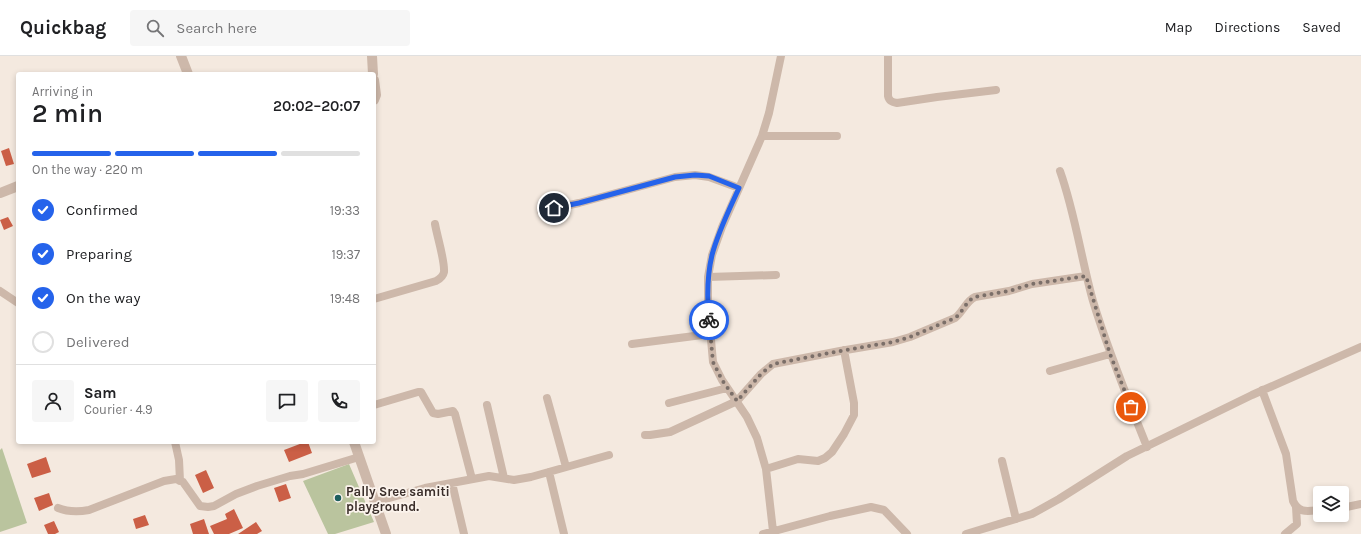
<!DOCTYPE html>
<html lang="en">
<head>
<meta charset="utf-8">
<style>
  :root { --surface:#fff; --page:#f6f6f6; --text:#202124; --muted:#757577; --line:#e0e0e0; --accent:#2563eb }
  body { margin:0; font-family:Karla,sans-serif; background:var(--page); color:var(--text); height:100vh; display:flex; flex-direction:column; font-size:15px; white-space:nowrap }
  * { box-sizing:border-box; margin:0 }
  p { font-size:13px; color:var(--muted) }
  .icon { flex:none; width:22px; height:22px; fill:none; stroke:currentColor; stroke-width:2; stroke-linecap:round; stroke-linejoin:round }
  .map { position:relative; flex:1; overflow:hidden }
  .drawer { position:absolute; left:16px; top:16px; width:360px; height:372px; display:flex; flex-direction:column; background:var(--surface); border-radius:4px; box-shadow:0 2px 6px #0003 }
  .drawer>* { flex:none }
  .controls { position:absolute; left:1313px; top:430px; display:grid; gap:8px }
  .controls a { display:grid; place-items:center; width:36px; height:36px; border-radius:4px; background:var(--surface); box-shadow:0 2px 6px #0003; font-size:20px }
  .pin { position:absolute; display:grid; place-items:center; width:34px; height:34px; color:#fff; margin:-17px; border:2px solid #fff; border-radius:50%; box-shadow:0 1px 4px #0007 }
  .courier { position:absolute; display:grid; place-items:center; width:40px; height:40px; margin:-20px; border:3px solid #2563eb; border-radius:50%; background:#fff; color:#222; box-shadow:0 1px 5px #0007 }
  .head em { font-style:normal; font-weight:600 }
  .head div { display:flex; flex-direction:column-reverse }
  .head { display:flex; align-items:center; justify-content:space-between; height:68px; padding:0 16px }
  h1 { font-size:26px; font-weight:600; line-height:30px }
  .bar { display:grid; grid-template-columns:repeat(4,1fr); gap:6px 4px; align-content:center; height:48px; padding:0 16px }
  .bar i { height:5px; border-radius:3px; background:var(--line) }
  .bar .selected { background:var(--accent) }
  .bar p { grid-column:span 4 }
  .line { display:flex; align-items:center; gap:10px; padding:0 16px; border-top:1px solid var(--line) }
  .line div { flex:1 }
  .round { display:grid; place-items:center; flex:none; width:42px; height:42px; border-radius:4px; background:var(--page) }
  ol { padding:0 16px; list-style:none }
  li { display:flex; align-items:center; gap:12px; height:44px }
  li p { margin-inline-start:auto }
  li .icon { padding:4px; border-radius:50%; background:var(--accent); color:#fff; stroke-width:4 }
  li:last-child { color:var(--muted) }
  li i { width:22px; height:22px; border:2px solid var(--line); border-radius:50% }
  header { display:flex; align-items:center; gap:24px; box-sizing:border-box; height:56px; padding:0 20px; background:var(--surface); border-bottom:1px solid var(--line) }
  header strong { font-size:19px }
  nav { display:flex; gap:22px; margin-inline-start:auto; font-size:14px }
  .search { width:280px; height:36px; background:var(--page); display:flex; align-items:center; gap:10px; box-sizing:border-box; padding:0 14px; border-radius:4px; color:var(--muted); font-size:15px }
  .map>svg:first-child { display:block }
  .green { fill:#bac49e }
  .building { fill:#cb5f46 }
  .lines { fill:none; stroke-linecap:round; stroke-linejoin:round }
  .minor { stroke:#cdb8aa; stroke-width:8 }
  .tertiary { stroke:#cdb8aa; stroke-width:10 }
  .done { stroke:#7b6f69; stroke-width:4; stroke-dasharray:0 7.2 }
  .route { stroke:#2563eb; stroke-width:5 }
  .poi-dot { fill:#1d5e5e; stroke:#fbf3ec; stroke-width:1.5 }
  .labels { text-anchor:middle; stroke-width:3.5; stroke-linejoin:round; paint-order:stroke }
  .poi-label { font-size:13px; font-weight:bold; fill:#3a2e2a; stroke:#fbf3ec; text-anchor:start }
</style>
</head>
<body>
<header>
<strong>Quickbag</strong>
<div class="search"><svg class="icon" aria-label="search" viewBox="0 0 24 24"><circle cx="10" cy="10" r="6"/><path d="M15 15l6 6"/></svg>Search here</div>
<nav><a>Map</a><a>Directions</a><a>Saved</a></nav>
</header>
<div class="map">
<svg width="1361" height="478" viewBox="0 0 1361 478">
  <rect width="100%" height="100%" fill="#f4e9df"/>
  <!-- green -->
  <path class="green" d="M2,392l25,75 -27,9v-82z
    M349,408l25,58 -39,12h-7l-25,-53z"/>
  <!-- building -->
  <path class="building" d="M9,92l5,16 -8,2 -5,-15z
    M8,161l5,9 -9,4 -4,-10z
    M305,386h3l4,11 -23,9 -5,-12z
    M46,401l5,15 -19,6 -5,-14z
    M206,414l8,18 -11,5 -8,-18z
    M286,428l5,14 -12,4 -5,-14z
    M49,437l4,12 -14,6 -5,-13z
    M234,453l9,19 -14,6h-15l-4,-8 17,-7 -2,-5z
    M145,459l4,10 -13,4 -3,-10z
    M204,463l5,15h-16l-3,-10z
    M54,465l5,11 -4,2h-7l-4,-9z
    M256,466l6,9 -5,3h-19z"/>
  <g class="lines">
    <!-- minor -->
    <path class="minor" d="M888,0v40c1,5 4,6 9,7l40,-6 59,-7
      M762,80h75
      M1060,115c15,42 21,87 33,130 15,50 35,98 54,146
      M541,155l38,-8 96,-26 20,-2 14,2 30,11
      M708,221l68,-2
      M0,235l18,12
      M374,243l62,-18c4,-2 7,-4 8,-9 1,-11 -7,-36 -9,-48
      M632,288l78,-10
      M1050,315l60,-17
      M1262,334l24,64 7,47c6,13 15,10 27,9
      M547,342l19,69
      M669,347l58,-15
      M374,349l44,-13h3l12,21 5,1 15,-3 2,3 17,65
      M487,349l17,73
      M645,379h5l20,-3 67,-31 24,-27 12,-10 67,-13 53,-9 17,-5 45,-19c8,-6 11,-17 20,-21l34,-6 23,-7 54,-8
      M175,386l4,18 1,21
      M1002,405l14,58
      M766,413l32,-10 20,2 7,-3 7,-6 12,-18 10,-19v-12l-10,-53
      M549,416l15,62
      M452,427l12,51
      M375,446l50,-14 64,-12 25,4 17,-3 78,-22
      M58,452c10,4 20,4 31,2l75,-29 12,-2 7,3 17,24 8,1 6,-1 22,-12 21,-8 33,-10 13,-2 56,-17
      M1342,452l19,-4
      M773,475l-7,-62 -9,-31 -10,-21 -25,-37 -9,-18 -5,-56v-29l4,-22 10,-28 40,-91 7,-23 12,-57
      M763,478l67,-18 41,-9 13,3 23,24
      M966,478l66,-20 27,-15 68,-43 125,-61 109,-48
      M1285,478l12,-10 -1,-17"/>
    <!-- tertiary -->
    <path class="tertiary" d="M181,0l7,18
      M372,0l1,18
      M374,24l2,15 -2,5
      M0,137l18,-7
      M354,386l32,92"/>
  </g>
  <g class="lines">
    <!-- done -->
    <path class="done" d="M709,264l4,42 9,18 15,21 24,-27 12,-10 67,-13 53,-9 17,-5 45,-19c8,-6 11,-17 20,-21l34,-6 23,-7 54,-8 24,78 21,53"/>
    <!-- route -->
    <path class="route" d="M554,152l25,-5 96,-26 20,-2 14,1 30,12c-10,22 -21,44 -27,67 -5,21 -5,44 -3,65"/>
  </g>
  <!-- markers -->
  <circle class="poi-dot" cx="338" cy="442" r="4"/>
  <g class="labels">
    <!-- poi labels -->
    <g class="poi-label">
      <text x="346" y="440">Pally Sree samiti<tspan x="346" dy="15">playground.</tspan></text>
    </g>
  </g>
</svg>
<div class="controls">
<a><svg class="icon" aria-label="layers" viewBox="0 0 24 24"><path d="M12 4l9 5-9 5-9-5zM3 14l9 5 9-5"/></svg></a>
</div>
<div class="pin" style="left:1131px;top:351px;background:#ea580c"><svg class="icon" aria-label="bag" viewBox="0 0 24 24"><path d="M5 8h14l-1 12H6zM9 8a3 3 0 0 1 6 0"/></svg></div>
<div class="pin" style="left:554px;top:152px;background:#1f2937"><svg class="icon" aria-label="home" viewBox="0 0 24 24"><path d="M3 11l9-7 9 7M6 9v11h12V9"/></svg></div>
<div class="courier" style="left:709px;top:264px"><svg class="icon" aria-label="bike" viewBox="0 0 24 24"><circle cx="6" cy="16" r="4"/><circle cx="18" cy="16" r="4"/><path d="M6 16l4-8h5l3 8M10 8l3 8H6M13 5h3"/></svg></div>
<section class="drawer">
<div class="head"><div><h1>2 min</h1><p>Arriving in</p></div><em>20:02–20:07</em></div>
<div class="bar"><i class="selected"></i><i class="selected"></i><i class="selected"></i><i></i><p>On the way · 220 m</p></div>
<ol>
<li><svg class="icon" aria-label="check" viewBox="0 0 24 24"><path d="M5 12l5 5 9-10"/></svg>Confirmed<p>19:33</p></li>
<li><svg class="icon" aria-label="check" viewBox="0 0 24 24"><path d="M5 12l5 5 9-10"/></svg>Preparing<p>19:37</p></li>
<li><svg class="icon" aria-label="check" viewBox="0 0 24 24"><path d="M5 12l5 5 9-10"/></svg>On the way<p>19:48</p></li>
<li><i></i>Delivered</li>
</ol>
<div class="line" style="height:72px"><a class="round"><svg class="icon" aria-label="person" viewBox="0 0 24 24"><circle cx="12" cy="8" r="4"/><path d="M4 21q1-7 8-7t8 7"/></svg></a><div><b>Sam</b><p>Courier · 4.9</p></div><a class="round"><svg class="icon" aria-label="chat" viewBox="0 0 24 24"><path d="M4 5h16v11H9l-5 4z"/></svg></a><a class="round"><svg class="icon" aria-label="phone" viewBox="0 0 24 24"><path d="M5 4h4l2 5-3 2q2 4 5 5l2-3 5 2v4C11 20 4 13 5 4z"/></svg></a></div>
</section>
</div>
</body>
</html>
